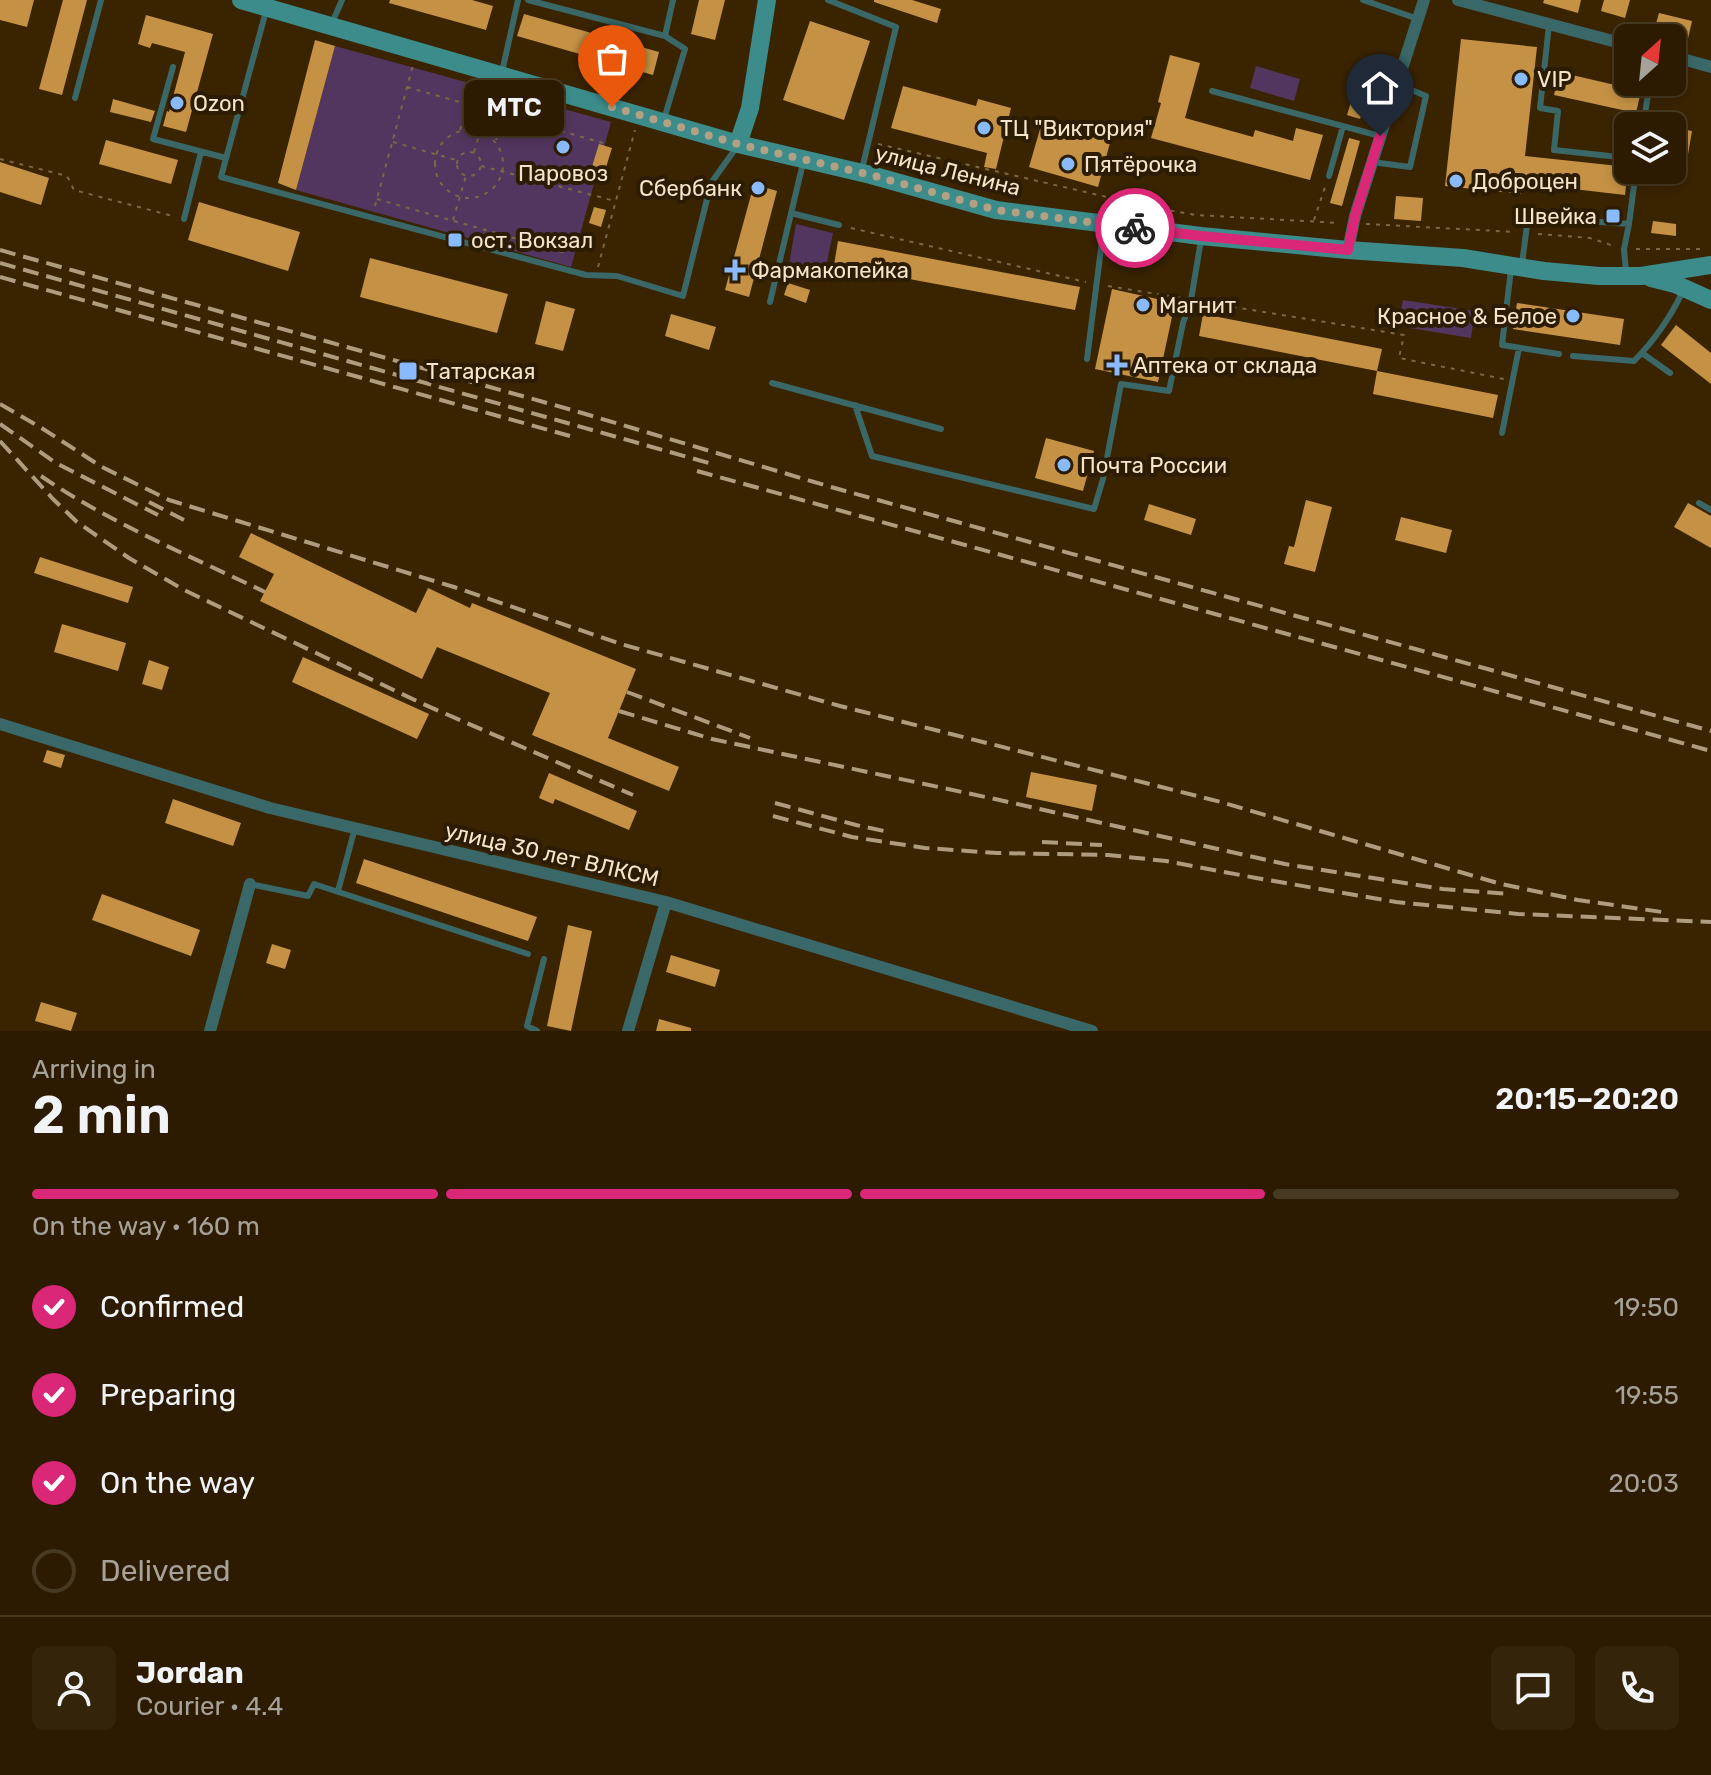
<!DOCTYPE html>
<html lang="en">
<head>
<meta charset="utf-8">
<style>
  :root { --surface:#2c1b00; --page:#34240a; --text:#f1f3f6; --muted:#a6a199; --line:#483922; --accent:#db2777 }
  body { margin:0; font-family:Rubik,sans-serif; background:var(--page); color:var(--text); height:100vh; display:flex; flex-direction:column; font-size:30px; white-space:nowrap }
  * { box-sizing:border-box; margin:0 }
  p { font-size:26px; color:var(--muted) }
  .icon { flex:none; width:44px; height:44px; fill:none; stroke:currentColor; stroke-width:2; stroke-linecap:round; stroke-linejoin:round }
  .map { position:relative; height:1031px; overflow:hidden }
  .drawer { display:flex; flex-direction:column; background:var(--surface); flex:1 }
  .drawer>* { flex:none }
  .needle { width:52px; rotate:27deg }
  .tools { position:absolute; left:1614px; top:24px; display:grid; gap:16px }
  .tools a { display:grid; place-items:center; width:72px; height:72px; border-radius:12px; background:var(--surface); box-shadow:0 4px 12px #0003,0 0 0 2px var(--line); font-size:40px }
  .pin { position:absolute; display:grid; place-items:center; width:68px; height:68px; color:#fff; margin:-82px -34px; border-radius:50% 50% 50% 0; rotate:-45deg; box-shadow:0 0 8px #0007 }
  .pin .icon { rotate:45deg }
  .courier { position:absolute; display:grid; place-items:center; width:80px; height:80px; margin:-40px; border:6px solid #db2777; border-radius:50%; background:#fff; color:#222; box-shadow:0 2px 10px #0007 }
  .bubble { position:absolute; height:56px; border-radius:12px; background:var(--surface); box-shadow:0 4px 12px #0003,0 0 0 2px var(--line); font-size:26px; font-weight:600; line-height:56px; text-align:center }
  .headline em { font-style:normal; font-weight:600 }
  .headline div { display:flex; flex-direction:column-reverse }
  .headline { display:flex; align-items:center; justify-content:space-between; height:136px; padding:0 32px }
  h1 { font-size:52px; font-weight:600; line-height:60px }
  .bar { display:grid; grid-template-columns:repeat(4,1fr); gap:12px 8px; align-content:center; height:96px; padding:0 32px }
  .bar i { height:10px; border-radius:6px; background:var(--line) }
  .bar .on { background:var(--accent) }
  .bar p { grid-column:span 4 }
  .line { display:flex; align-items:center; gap:20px; padding:0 32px; border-top:2px solid var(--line) }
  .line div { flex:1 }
  .round { display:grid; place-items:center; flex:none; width:84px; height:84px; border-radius:12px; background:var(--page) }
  ol { padding:0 32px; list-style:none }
  li { display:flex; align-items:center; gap:24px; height:88px }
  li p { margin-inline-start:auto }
  li .icon { padding:8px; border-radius:50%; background:var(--accent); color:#fff; stroke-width:4 }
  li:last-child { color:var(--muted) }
  li i { width:44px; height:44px; border:4px solid var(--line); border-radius:50% }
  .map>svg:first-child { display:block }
  .green { fill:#53365f }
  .building { fill:#c59245 }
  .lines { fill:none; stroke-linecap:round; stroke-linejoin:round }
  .path { stroke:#7b6746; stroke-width:2; stroke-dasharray:4 6; stroke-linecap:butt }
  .lane { stroke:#3a6868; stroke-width:6 }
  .street { stroke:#3a6868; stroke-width:12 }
  .secondary { stroke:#3d8c8c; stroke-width:18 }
  .rail { stroke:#af9c7e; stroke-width:4; stroke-dasharray:16 8; stroke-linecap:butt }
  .done { stroke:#b4a184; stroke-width:8; stroke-dasharray:0 14.4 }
  .route { stroke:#db2777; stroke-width:10 }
  .poi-dot { fill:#88bafc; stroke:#2c1c04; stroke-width:3 }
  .labels { text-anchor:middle; stroke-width:8; stroke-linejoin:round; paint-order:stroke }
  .poi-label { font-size:22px; fill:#f6e4cb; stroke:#2c1c04; text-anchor:start }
  .street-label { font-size:22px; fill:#f6e4cb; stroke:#2c1c04 }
</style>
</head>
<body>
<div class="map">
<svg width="1711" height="1031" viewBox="0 0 1711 1031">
  <rect width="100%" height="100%" fill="#3a2400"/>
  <!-- green -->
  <path class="green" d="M335,46l276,76 -40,145 -275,-77z
    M1256,66l44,13 -6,22 -44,-13z
    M796,224l37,9 -9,44 -36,-7z
    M1403,300l72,11 -4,27 -73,-12z"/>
  <!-- building -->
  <path class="building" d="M0,0h34l-7,27 -27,-7z
    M63,0h24l-25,95 -23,-6z
    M390,0h82l21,6 -7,24 -97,-27z
    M699,0h26l-10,40 -24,-6z
    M874,0h38l29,9 -4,14 -63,-21z
    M1544,0h37l-3,13 -35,-10z
    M1604,0h26l-5,18 -24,-7z
    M1659,13l33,8 -5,22 -34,-9z
    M524,14l135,38 -6,23 -136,-39z
    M146,15l67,19 -27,98 -23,-6 4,-15 2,1 16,-60 -33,-9 -2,5 -12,-4z
    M810,21l60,20 -26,79 -61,-20z
    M1461,39l76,8 -12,109 103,11 -3,28 -103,-12 -1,11 -76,-8z
    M315,40l20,6 -39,144 -18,-7z
    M1170,55l30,8 -15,55 68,19 2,-7 38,11 3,-13 27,7 -13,45 -159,-42 10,-35 -3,-1z
    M1559,72l82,19 -5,22 -82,-18z
    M1359,76l13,4 -12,39 -13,-4z
    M903,86l73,20 2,-7 33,9 -15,61 -12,-2 3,-14 -96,-25z
    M113,99l42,12 -4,11 -41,-10z
    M1043,119l68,20 -13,48 -69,-20z
    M1672,127l20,4 -6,35 -14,-3z
    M1349,138l11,3 -18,65 -12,-3z
    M106,140l72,20 -7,24 -72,-20z
    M599,144l13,4 -10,32 -13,-4z
    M0,162l49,16 -8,27 -41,-13z
    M754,184l23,7 -28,106 -24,-7z
    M1396,196l27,2 -2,23 -27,-2z
    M199,202l101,30 -12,39 -100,-31z
    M594,207l12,3 -5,17 -12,-4z
    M1653,221l23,3v12l-25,-3z
    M838,241l242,46 -5,23 -241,-45z
    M370,258l138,36 -11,39 -137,-36z
    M788,283l22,7 -4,13 -22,-8z
    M1112,289l63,14 -17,79 -63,-13z
    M546,301l29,8 -12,42 -28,-7z
    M1517,303l107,16 -4,26 -107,-16z
    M671,314l45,13 -7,23 -44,-14z
    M1203,314l179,35 -5,22 -178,-35z
    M1676,325l35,28v31l-50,-39z
    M1377,371l121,24 -5,23 -120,-24z
    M1046,438l48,13 -11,40 -48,-13z
    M1306,500l26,7 -17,65 -31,-8 5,-18 5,1z
    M1688,503l23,13v32l-37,-21z
    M1149,504l47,15 -5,16 -47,-15z
    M1401,517l51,13 -6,23 -51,-13z
    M251,533l165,80 12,-25 42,20 2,-5 164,66 -28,69 71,29 -10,24 -137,-56 18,-42 -113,-46 -15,32 -162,-78 14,-27 -35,-17z
    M40,557l93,30 -5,16 -94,-30z
    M62,624l64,19 -8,28 -64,-19z
    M303,657l126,57 -12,25 -125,-57z
    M149,660l20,7 -7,23 -20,-6z
    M47,750l18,5 -4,13 -18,-6z
    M1031,772l66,13 -5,26 -66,-14z
    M549,773l88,38 -8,19 -74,-31 -2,5 -14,-6z
    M173,799l68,24 -8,23 -68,-23z
    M364,859l173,58 -9,24 -172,-58z
    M102,894l98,36 -9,26 -99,-36z
    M568,925l24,6 -21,100 -24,-5z
    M272,944l19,6 -6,19 -19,-6z
    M671,955l49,15 -5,17 -49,-15z
    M41,1002l36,11 -6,18 -36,-10z
    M659,1019l32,9v3h-35z"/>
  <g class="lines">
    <!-- path -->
    <path class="path" d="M407,87l196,56
      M435 164a34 34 0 1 1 68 0a34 34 0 1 1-68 0Z
      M460,130l7,-24
      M496,140l7,-24
      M393,142l63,18
      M878,144l272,63 46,8 144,8
      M474,152l6,-20
      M457 164a12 12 0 1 1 24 0a12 12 0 1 1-24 0Z
      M0,159l67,17 7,14 99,26
      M481,166l134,35
      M377,199l189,54
      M375,206l38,-141
      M453,220l13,-44
      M1314,220l12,-36
      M1366,224l150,8
      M851,228l235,54
      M1538,234l52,4 24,8
      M1636,249h66
      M598,267l37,-137
      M1108,286l73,12
      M1203,302l201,33 -5,23 105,21"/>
    <!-- lane -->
    <path class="lane" d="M528,0l137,36 8,-36
      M828,0l68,27 -34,142
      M1363,0l55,19
      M266,11l-45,166 365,98 31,1 66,20 28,-113 25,-35
      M332,23l10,-23
      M1549,25l-9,83 18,3 -4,39 74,8
      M173,67l-20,72 73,19
      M502,72l16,-72
      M1212,91l168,45
      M75,98l26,-98
      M664,119l21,-70 -20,-13
      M1643,126l7,-44
      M1372,162l38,5 16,-71 -29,-12
      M1329,176l14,-50
      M791,213l48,12
      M184,219l17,-67
      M1629,224l7,-54
      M1522,264l6,-47 101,7 -5,25 2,23
      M1511,269l-9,76 57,9
      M770,302l33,-139
      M1642,353l28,20
      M1573,356l61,5c21,-21 36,-43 49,-70
      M1087,359l15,-118 5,-13
      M772,383l169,46
      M855,405l17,51 222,53 9,-30 18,-95 48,7 14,-68 8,-23 10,-60
      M1502,433l17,-85
      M1699,503l12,7
      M250,884l58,12 6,-12 214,70
      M338,891l17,-63
      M537,1031l-10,-5 17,-67"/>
    <!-- street -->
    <path class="street" d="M1458,0l170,45
      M1672,56l39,11
      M1348,250l7,-34 69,-216
      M0,724l270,84 396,94 426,129
      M210,1031l40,-147
      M628,1031l38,-129"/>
    <!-- secondary -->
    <path class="secondary" d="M241,0l497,144 133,31 125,35 205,26 147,14 115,8 81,13 55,5h42l70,-11
      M738,144l12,-36 17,-108
      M1651,278l24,6 36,16"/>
    <!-- rail -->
    <path class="rail" d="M0,250l572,160 259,77 880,244
      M0,263l716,202
      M0,277l570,159
      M0,404l40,23 62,40 67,33 285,87 167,57 219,62 381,96 280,82 77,16 91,13
      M0,424l56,39 102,52
      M0,441l53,58 24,23 52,36 55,32 239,114 210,91
      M697,471l1014,280
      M41,476c69,47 149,80 224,116
      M149,502l35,18
      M627,692l123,46
      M619,711l93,28 283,60 290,65 158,25 67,5
      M775,803l81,22 28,6
      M773,816l79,21 73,11 72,5 111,2 58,6 90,17 140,24 122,12 193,8
      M1042,842l60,3"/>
  </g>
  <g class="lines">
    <!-- done -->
    <path class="done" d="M612,107l126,37 133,31 125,35 139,18"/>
    <!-- route -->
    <path class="route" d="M1135,228l66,8 147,14 7,-34 25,-80"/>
  </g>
  <!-- markers -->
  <g class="poi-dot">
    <circle cx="1521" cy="79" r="8"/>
    <circle cx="177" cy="103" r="8"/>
    <circle cx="984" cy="128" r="8"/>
    <circle cx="563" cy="147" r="8"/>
    <circle cx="1068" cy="164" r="8"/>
    <circle cx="1456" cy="181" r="8"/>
    <circle cx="758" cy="188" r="8"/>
    <rect x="1605" y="208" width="16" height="16" rx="4"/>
    <rect x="447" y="232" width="16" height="16" rx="4"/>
    <path d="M731 258h8v8h8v8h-8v8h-8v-8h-8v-8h8z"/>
    <circle cx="1143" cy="305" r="8"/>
    <circle cx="1573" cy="316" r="8"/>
    <path d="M1113 353h8v8h8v8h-8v8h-8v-8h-8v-8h8z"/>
    <rect x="398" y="361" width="20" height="20" rx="4"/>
    <circle cx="1064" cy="465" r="8"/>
  </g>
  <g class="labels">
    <!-- poi labels -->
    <g class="poi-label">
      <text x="1537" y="87">VIP</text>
      <text x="193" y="111">Ozon</text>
      <text x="1000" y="136">ТЦ "Виктория"</text>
      <text x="1084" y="172">Пятёрочка</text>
      <text x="563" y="181" text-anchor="middle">Паровоз</text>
      <text x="1472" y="189">Доброцен</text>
      <text x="742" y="196" text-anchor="end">Сбербанк</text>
      <text x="1597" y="224" text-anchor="end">Швейка</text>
      <text x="471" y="248">ост. Вокзал</text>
      <text x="751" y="278">Фармакопейка</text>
      <text x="1159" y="313">Магнит</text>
      <text x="1557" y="324" text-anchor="end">Красное &amp; Белое</text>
      <text x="1133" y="373">Аптека от склада</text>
      <text x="426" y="379">Татарская</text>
      <text x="1080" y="473">Почта России</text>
    </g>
    <!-- street labels -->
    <g class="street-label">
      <text transform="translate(948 170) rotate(14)" y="8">улица Ленина</text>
      <text transform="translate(552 854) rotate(13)" y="8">улица 30 лет ВЛКСМ</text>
    </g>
  </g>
</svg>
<div class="tools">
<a><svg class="needle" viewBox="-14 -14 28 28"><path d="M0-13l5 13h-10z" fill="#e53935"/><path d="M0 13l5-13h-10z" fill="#a6a199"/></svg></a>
<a><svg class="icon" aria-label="layers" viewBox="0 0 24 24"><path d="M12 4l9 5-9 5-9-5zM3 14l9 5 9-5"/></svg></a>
</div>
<div class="pin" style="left:612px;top:107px;background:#ea580c"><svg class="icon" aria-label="bag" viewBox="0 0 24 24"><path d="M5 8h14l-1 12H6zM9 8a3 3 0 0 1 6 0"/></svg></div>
<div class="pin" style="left:1380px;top:136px;background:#1f2937"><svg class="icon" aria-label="home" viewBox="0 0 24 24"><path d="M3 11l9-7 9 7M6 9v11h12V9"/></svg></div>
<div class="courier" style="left:1135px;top:228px"><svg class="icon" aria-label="bike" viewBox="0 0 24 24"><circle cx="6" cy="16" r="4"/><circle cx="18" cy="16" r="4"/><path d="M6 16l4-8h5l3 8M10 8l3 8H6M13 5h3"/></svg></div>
<div class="bubble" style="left:464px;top:80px;width:100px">МТС</div>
</div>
<section class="drawer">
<div class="headline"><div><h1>2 min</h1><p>Arriving in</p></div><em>20:15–20:20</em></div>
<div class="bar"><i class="on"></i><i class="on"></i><i class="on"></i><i></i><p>On the way · 160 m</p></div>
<ol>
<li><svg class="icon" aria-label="check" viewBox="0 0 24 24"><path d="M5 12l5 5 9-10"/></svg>Confirmed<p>19:50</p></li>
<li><svg class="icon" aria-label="check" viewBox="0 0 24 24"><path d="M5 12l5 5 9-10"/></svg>Preparing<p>19:55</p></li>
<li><svg class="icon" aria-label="check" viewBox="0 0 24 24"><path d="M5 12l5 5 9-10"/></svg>On the way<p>20:03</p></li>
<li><i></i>Delivered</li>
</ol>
<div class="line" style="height:144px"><a class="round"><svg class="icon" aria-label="person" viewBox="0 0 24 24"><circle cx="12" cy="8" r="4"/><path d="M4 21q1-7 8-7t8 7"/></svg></a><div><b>Jordan</b><p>Courier · 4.4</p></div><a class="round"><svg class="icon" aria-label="chat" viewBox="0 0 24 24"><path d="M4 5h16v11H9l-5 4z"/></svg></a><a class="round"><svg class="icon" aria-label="phone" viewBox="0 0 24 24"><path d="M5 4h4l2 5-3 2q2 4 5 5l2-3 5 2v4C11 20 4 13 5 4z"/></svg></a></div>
</section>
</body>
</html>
